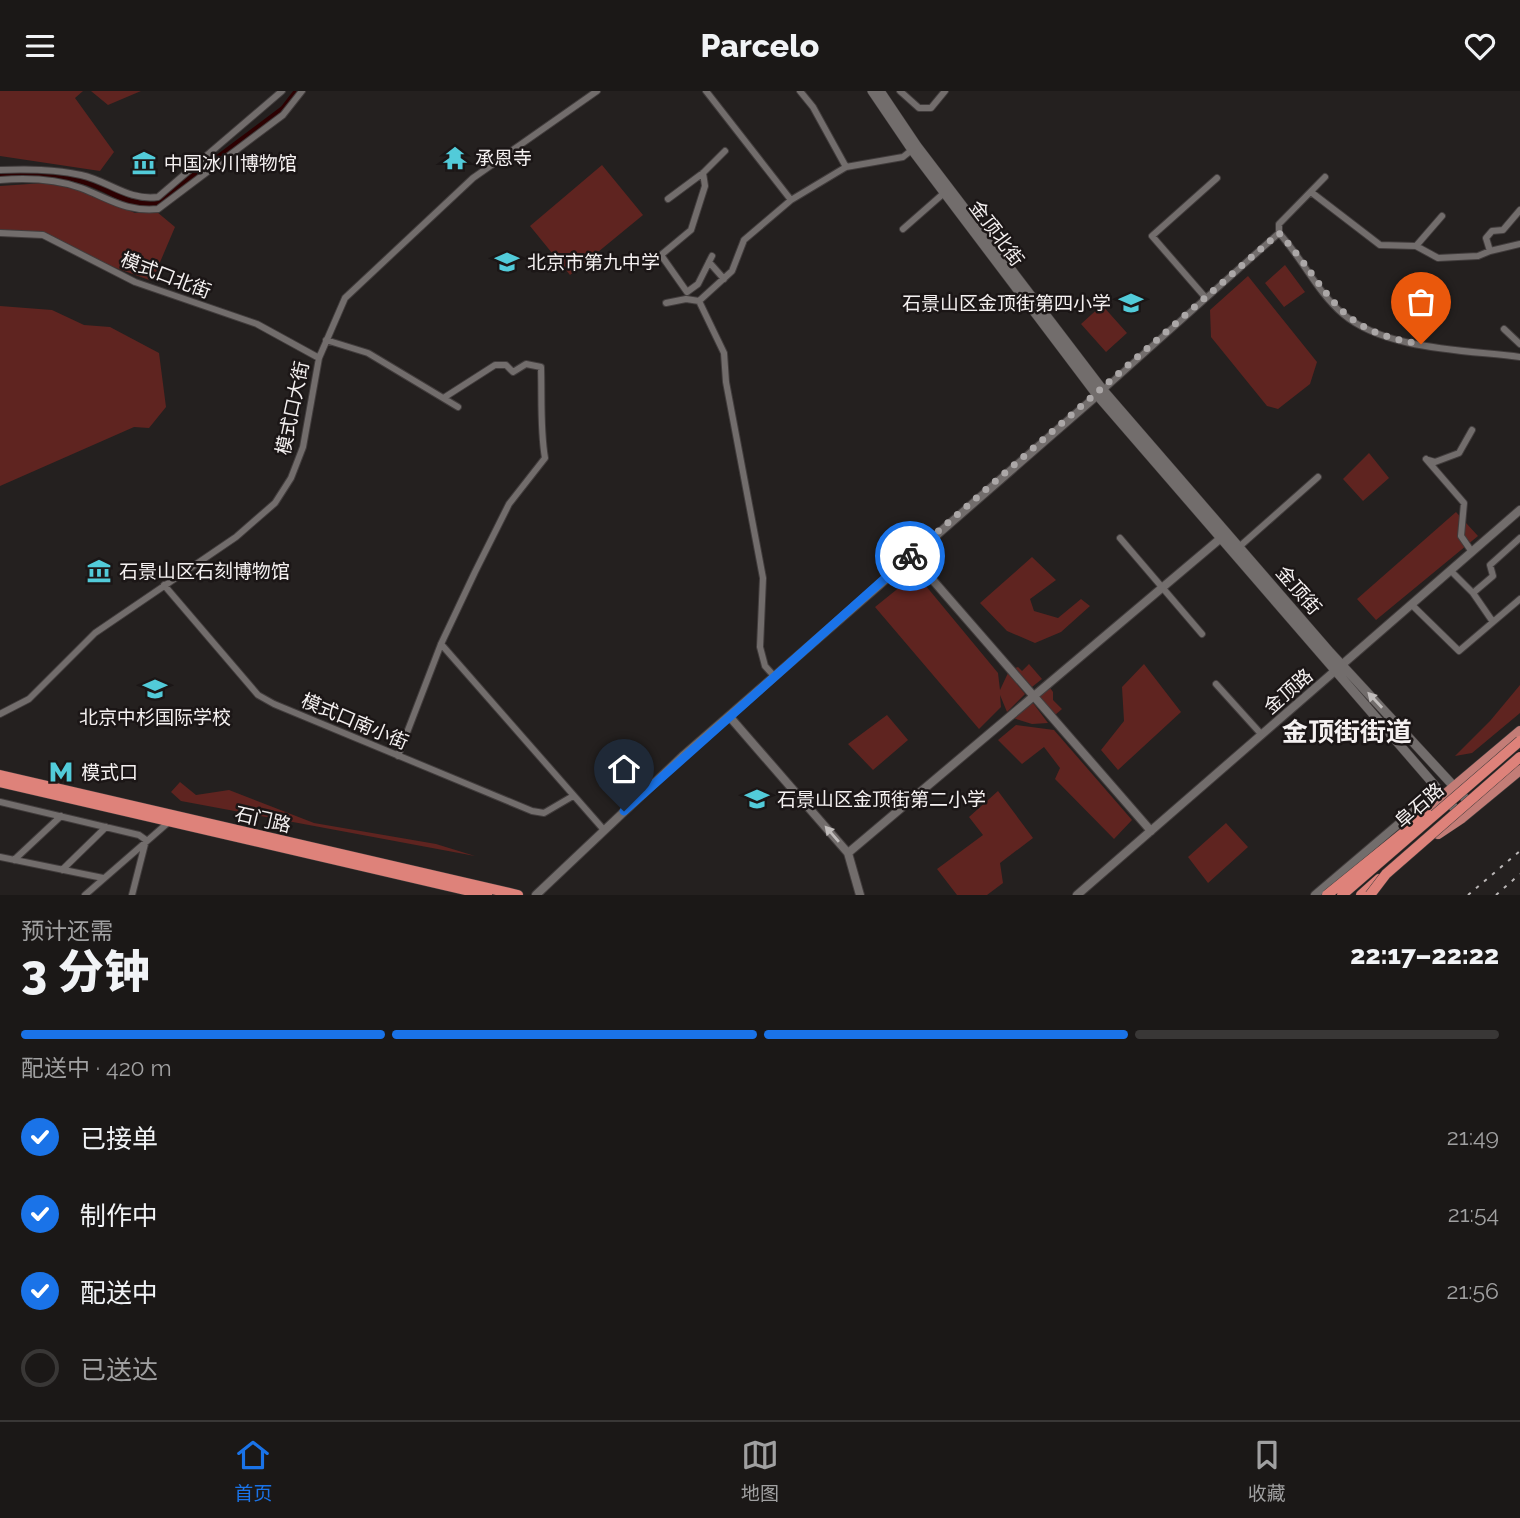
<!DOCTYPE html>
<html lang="zh">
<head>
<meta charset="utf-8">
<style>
  :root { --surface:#1b1817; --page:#242120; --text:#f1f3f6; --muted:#a0a0a1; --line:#393736; --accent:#1a73e8 }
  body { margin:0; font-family:Raleway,"Noto Sans SC",sans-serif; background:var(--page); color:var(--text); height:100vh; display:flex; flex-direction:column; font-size:26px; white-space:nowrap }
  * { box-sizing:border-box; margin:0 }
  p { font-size:23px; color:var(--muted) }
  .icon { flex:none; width:38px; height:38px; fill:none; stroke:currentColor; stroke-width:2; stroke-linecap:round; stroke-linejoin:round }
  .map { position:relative; height:804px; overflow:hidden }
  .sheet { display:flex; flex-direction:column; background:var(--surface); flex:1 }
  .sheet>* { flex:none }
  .pin { position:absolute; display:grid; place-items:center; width:60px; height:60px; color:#fff; margin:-72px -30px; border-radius:50% 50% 50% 0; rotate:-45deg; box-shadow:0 0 7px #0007 }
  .pin .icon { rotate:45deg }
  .courier { position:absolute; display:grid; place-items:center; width:70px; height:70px; margin:-35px; border:5px solid #1a73e8; border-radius:50%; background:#fff; color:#222; box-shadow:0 2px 9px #0007 }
  .headline em { font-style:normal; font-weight:800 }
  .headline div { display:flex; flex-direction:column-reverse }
  .headline { display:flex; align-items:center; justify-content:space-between; height:119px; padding:0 21px }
  h1 { font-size:46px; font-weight:800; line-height:52px }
  .bar { display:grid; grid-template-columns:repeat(4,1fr); gap:10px 7px; align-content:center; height:84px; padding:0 21px }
  .bar i { height:9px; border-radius:5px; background:var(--line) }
  .bar .current { background:var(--accent) }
  .bar p { grid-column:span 4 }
  ol { padding:0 21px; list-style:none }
  li { display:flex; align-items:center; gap:21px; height:77px }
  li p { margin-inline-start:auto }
  li .icon { padding:7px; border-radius:50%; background:var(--accent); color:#fff; stroke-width:4 }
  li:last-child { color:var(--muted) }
  li i { width:38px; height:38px; border:4px solid var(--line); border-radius:50% }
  header { display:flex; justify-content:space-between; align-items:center; height:91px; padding:0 21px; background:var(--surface); font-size:32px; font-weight:800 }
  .dock { display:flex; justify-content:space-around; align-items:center; height:98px; border-top:2px solid var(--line); background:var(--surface); font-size:19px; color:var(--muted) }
  .dock a { display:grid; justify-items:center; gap:4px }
  .dock .current { color:var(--accent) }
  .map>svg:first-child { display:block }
  .green { fill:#5f2420 }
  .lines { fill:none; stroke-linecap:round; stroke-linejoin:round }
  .canal { stroke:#2c0001; stroke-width:6 }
  .minor-casing { stroke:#413c3c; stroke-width:8 }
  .tertiary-casing { stroke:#413c3c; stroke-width:10 }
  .secondary-casing { stroke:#413c3c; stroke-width:10 }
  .primary-casing { stroke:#413c3c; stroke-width:11 }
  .trunk-casing { stroke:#413c3c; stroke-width:11 }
  .minor { stroke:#726d6c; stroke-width:6 }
  .tertiary { stroke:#726d6c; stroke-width:8 }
  .secondary { stroke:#726d6c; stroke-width:9 }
  .primary { stroke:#c37d77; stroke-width:10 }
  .trunk { stroke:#de827a; stroke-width:10 }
  .rail { stroke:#bab6b6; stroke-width:2; stroke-dasharray:3.5 7; stroke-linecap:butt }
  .trunk-bridge-casing { stroke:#413c3c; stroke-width:11; stroke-linecap:butt }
  .trunk-bridge { stroke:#de827a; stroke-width:10 }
  .oneway { fill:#c0bcbb }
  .done { stroke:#aba7a7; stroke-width:7; stroke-dasharray:0 12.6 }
  .route { stroke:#1a73e8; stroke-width:9 }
  .labels { text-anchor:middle; stroke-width:5; stroke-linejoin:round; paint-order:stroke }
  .poi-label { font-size:19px; fill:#f4f0f0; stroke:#1b1616; text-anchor:start }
  .street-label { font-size:19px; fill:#f4f0f0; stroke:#1b1616 }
  .district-label { font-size:26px; font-weight:bold; fill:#f4f0f0; stroke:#1b1616 }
</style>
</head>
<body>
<header><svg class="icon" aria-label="menu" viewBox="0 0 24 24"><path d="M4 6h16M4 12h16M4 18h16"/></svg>Parcelo<svg class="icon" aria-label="heart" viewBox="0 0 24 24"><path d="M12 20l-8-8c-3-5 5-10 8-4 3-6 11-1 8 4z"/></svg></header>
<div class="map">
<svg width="1520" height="804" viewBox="0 0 1520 804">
  <rect width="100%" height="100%" fill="#24201f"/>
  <!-- green -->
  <path class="green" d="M0,0h83l-8,7 39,54 -14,19 -100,-15z
    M91,0h50l-33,14z
    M602,74l41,50 -73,60 -40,-49z
    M44,92l36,7 55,23 22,-1 18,15 -23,54 -47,-17 -62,-31 -43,-3v-44z
    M1285,174l20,27 -21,15 -19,-24z
    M1248,185l69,86 -7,22 -32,25 -11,-3 -56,-69 -1,-27z
    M1102,214l25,28 -21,19 -25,-28z
    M0,215l52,4 32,15 26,2 49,26 7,54 -17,21 -15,-1 -134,59z
    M1369,362l20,25 -26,23 -20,-22z
    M1456,421l22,24 -102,84 -19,-21z
    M1032,466l24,23 -26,19 4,12 24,7 23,-19 9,7 -29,26 -26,11 -28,-12 -27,-28z
    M916,483l82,99 2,17 8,-17 17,21 -18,18 -7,-17 1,12 -22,22 -104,-122z
    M1029,573l13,15 -10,8 -17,-19 3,-1 4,4z
    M1144,573l37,48 -63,58 -17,-20 23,-29 -2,-34z
    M1048,594l5,7v8l9,9 -7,6 -17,-19z
    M1520,594v28l-48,40 -17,3 35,-35z
    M1033,612l15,20 -16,1 -19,-6z
    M887,624l21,25 -35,30 -25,-26z
    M1016,634l38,5 78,90 -18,19 -59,-60 5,-11 -16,-21 -22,17 -24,-24z
    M180,691l16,13 33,-5 85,33 122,21 39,12 -294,-55 -10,-9z
    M998,700l35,47 -33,25 3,20 -16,12h-30l-20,-26 46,-34 -14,-18z
    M1226,732l22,24 -40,36 -20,-26z"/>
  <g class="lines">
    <!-- canal -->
    <path class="canal" d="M0,83c28,0 56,-1 83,7 30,8 39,25 73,23l127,-95 14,-18"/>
    <!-- minor casing -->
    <g class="minor-casing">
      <path id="minor" d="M706,0l85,109
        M800,0l13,16 33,60
        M900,0l19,17h12l14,-17
        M0,79c28,-1 54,-1 81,5 28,6 47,26 77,22l124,-106
        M703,82l2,13 -14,44 -30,25 26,37 11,-8 14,-28
        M0,89c26,-2 56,-1 81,8 29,11 45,24 77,21l125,-94 19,-24
        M1311,101l69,53 36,1 26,-30
        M668,108l35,-26 22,-22
        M903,138l41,-36
        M0,142l43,2 92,47 122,42 62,34
        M1279,142c23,25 38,59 64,81 42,36 124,36 177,43
        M1279,142v-9l46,-47
        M1416,155l22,12 40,-2 12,-5 -4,-13 6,-7 11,-1 17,-20
        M1490,160l30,-7
        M709,171l15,17
        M1205,206l-53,-61 65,-58
        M699,210l25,52 2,29 37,196 -3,69 5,19 9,10
        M699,210l33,-30 12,-31 47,-40 55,-33 57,-10 10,-8
        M666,212l20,-4 13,2
        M1504,238l16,15
        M326,249l42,13 90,54
        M1103,299l176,-157
        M1426,368l38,44 -3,33 11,16
        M1428,369l7,2 24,-9 13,-23
        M1120,447l82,96
        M1239,456l79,-70
        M1451,480l22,22 20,-17 -3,-11 30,-27
        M164,494l94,110 16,9 258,107 12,2 29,-17
        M1473,502l20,29
        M1412,514l47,46 61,-52
        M441,553l163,186
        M1216,593l46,51
        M0,623l29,-15 66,-66 141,-96 39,-34 16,-25 12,-31 16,-89 26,-60 128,-120 124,-87
        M398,665l43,-112 34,-72 34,-68 36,-46c-5,-29 -3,-61 -4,-91l-15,-3 -13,8 -7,-7h-11l-50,32
        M0,711l139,33 7,5 -14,55
        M0,766l103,21
        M14,769l47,-44
        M62,779l44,-43
        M85,804l85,-74"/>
    </g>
    <!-- tertiary casing -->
    <g class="tertiary-casing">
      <path id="tertiary" d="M911,464l240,276
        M729,625l119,137 12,42
        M848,762l373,-315
        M536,804l148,-140 417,-363
        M1077,804l443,-385
        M1315,804l107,-91 21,-8"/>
    </g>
    <!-- secondary casing -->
    <g class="secondary-casing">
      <path id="secondary" d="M872,0l40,59 185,245 365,422
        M880,0l37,55 186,244 226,261 143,155"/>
    </g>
    <!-- primary casing -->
    <g class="primary-casing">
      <path id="primary" d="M1429,725l14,-20 77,-65
        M1438,743l24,-16 58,-48"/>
    </g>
    <!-- trunk casing -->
    <g class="trunk-casing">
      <path id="trunk" d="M0,684l518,120
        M0,691l487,113
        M1361,804l18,-16"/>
    </g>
    <!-- minor -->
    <use href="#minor" class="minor"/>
    <!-- tertiary -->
    <use href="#tertiary" class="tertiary"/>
    <!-- secondary -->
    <use href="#secondary" class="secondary"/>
    <!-- primary -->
    <use href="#primary" class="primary"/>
    <!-- trunk -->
    <use href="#trunk" class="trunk"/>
    <!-- rail -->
    <path class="rail" d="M1468,804l52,-44
      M1496,804l24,-21"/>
    <!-- trunk-bridge casing -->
    <g class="trunk-bridge-casing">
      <path id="trunk-bridge" d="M1327,804l100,-81
        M1342,804l178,-154
        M1370,804l16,-21 134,-117"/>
    </g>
    <!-- trunk-bridge -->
    <use href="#trunk-bridge" class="trunk-bridge"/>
  </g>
  <!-- one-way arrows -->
  <defs><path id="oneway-solid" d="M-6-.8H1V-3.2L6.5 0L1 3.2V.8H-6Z" transform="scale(1.75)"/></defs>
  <g class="oneway">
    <use href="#oneway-solid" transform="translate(1375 609) rotate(-133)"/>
    <use href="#oneway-solid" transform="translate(832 743) rotate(-131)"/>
  </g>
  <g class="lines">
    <!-- done -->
    <path class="done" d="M910,465l369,-323c52,57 54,98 142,111"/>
    <!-- route -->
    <path class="route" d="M624,720l286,-255"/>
  </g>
  <!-- icons -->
  <defs>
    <g id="temple-bare" transform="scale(1.89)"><path d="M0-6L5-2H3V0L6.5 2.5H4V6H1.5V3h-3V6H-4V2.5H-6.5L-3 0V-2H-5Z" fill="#52cbd9" stroke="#1b1616" stroke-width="2.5" paint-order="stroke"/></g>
    <g id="museum-bare" transform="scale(1.89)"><path d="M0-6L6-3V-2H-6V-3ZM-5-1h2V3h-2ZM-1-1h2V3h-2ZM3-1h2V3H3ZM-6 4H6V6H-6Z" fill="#52cbd9" stroke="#1b1616" stroke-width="2.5" paint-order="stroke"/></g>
    <g id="school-bare" transform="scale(1.89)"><path d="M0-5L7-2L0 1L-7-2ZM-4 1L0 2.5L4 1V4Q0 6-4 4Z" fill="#52cbd9" stroke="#1b1616" stroke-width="2.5" paint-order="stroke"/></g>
    <g id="metro-bare" transform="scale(1.89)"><path d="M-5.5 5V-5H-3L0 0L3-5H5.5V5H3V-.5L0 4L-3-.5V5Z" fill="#52cbd9" stroke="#1b1616" stroke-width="2.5" paint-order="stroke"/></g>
  </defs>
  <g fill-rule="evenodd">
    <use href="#temple-bare" x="455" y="67"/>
    <use href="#museum-bare" x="144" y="72"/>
    <use href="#school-bare" x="507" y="171"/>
    <use href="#school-bare" x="1131" y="212"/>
    <use href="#museum-bare" x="99" y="480"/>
    <use href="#school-bare" x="155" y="598"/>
    <use href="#metro-bare" x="61" y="681"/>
    <use href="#school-bare" x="757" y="708"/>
  </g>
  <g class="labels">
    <!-- poi labels -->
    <g class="poi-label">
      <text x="475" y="74">承恩寺</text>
      <text x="164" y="79">中国冰川博物馆</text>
      <text x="527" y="178">北京市第九中学</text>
      <text x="1111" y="219" text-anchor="end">石景山区金顶街第四小学</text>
      <text x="119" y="487">石景山区石刻博物馆</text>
      <text x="155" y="633" text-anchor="middle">北京中杉国际学校</text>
      <text x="81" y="688">模式口</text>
      <text x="777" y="715">石景山区金顶街第二小学</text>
    </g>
    <!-- street labels -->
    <g class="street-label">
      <text transform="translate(997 142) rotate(53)" y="7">金顶北街</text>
      <text transform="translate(166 184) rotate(21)" y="7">模式口北街</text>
      <text transform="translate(292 317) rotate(-78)" y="7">模式口大街</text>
      <text transform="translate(1299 499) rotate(49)" y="7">金顶街</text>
      <text transform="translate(1288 600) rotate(-41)" y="7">金顶路</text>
      <text transform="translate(355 630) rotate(23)" y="7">模式口南小街</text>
      <text transform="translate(1419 714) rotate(-41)" y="7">阜石路</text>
      <text transform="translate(263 728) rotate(13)" y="7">石门路</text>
    </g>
    <!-- district labels -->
    <g class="district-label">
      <text x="1347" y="650">金顶街街道</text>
    </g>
  </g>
</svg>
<div class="pin" style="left:1421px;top:253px;background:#ea580c"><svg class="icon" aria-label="bag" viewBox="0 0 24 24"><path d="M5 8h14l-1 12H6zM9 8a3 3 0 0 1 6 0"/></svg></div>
<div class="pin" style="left:624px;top:720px;background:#1f2937"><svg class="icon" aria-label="home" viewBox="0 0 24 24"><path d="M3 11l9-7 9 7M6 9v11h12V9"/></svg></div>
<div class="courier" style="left:910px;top:465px"><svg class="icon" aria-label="bike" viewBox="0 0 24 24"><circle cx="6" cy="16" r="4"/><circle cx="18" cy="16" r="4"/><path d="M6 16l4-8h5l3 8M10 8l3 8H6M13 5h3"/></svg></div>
</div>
<section class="sheet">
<div class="headline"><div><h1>3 分钟</h1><p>预计还需</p></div><em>22:17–22:22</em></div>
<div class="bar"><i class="current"></i><i class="current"></i><i class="current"></i><i></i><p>配送中 · 420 m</p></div>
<ol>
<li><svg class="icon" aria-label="check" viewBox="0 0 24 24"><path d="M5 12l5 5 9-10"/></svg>已接单<p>21:49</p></li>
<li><svg class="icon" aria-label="check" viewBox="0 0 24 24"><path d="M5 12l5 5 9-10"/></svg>制作中<p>21:54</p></li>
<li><svg class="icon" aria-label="check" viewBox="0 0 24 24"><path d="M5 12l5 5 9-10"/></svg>配送中<p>21:56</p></li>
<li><i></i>已送达</li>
</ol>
</section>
<nav class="dock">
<a class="current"><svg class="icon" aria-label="home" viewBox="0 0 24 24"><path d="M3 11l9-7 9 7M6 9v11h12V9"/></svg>首页</a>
<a><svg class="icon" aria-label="map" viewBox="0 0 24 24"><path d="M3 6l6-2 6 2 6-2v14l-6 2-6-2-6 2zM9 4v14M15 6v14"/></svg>地图</a>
<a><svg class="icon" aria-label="saved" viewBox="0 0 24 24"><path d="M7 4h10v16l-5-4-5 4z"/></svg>收藏</a>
</nav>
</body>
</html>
